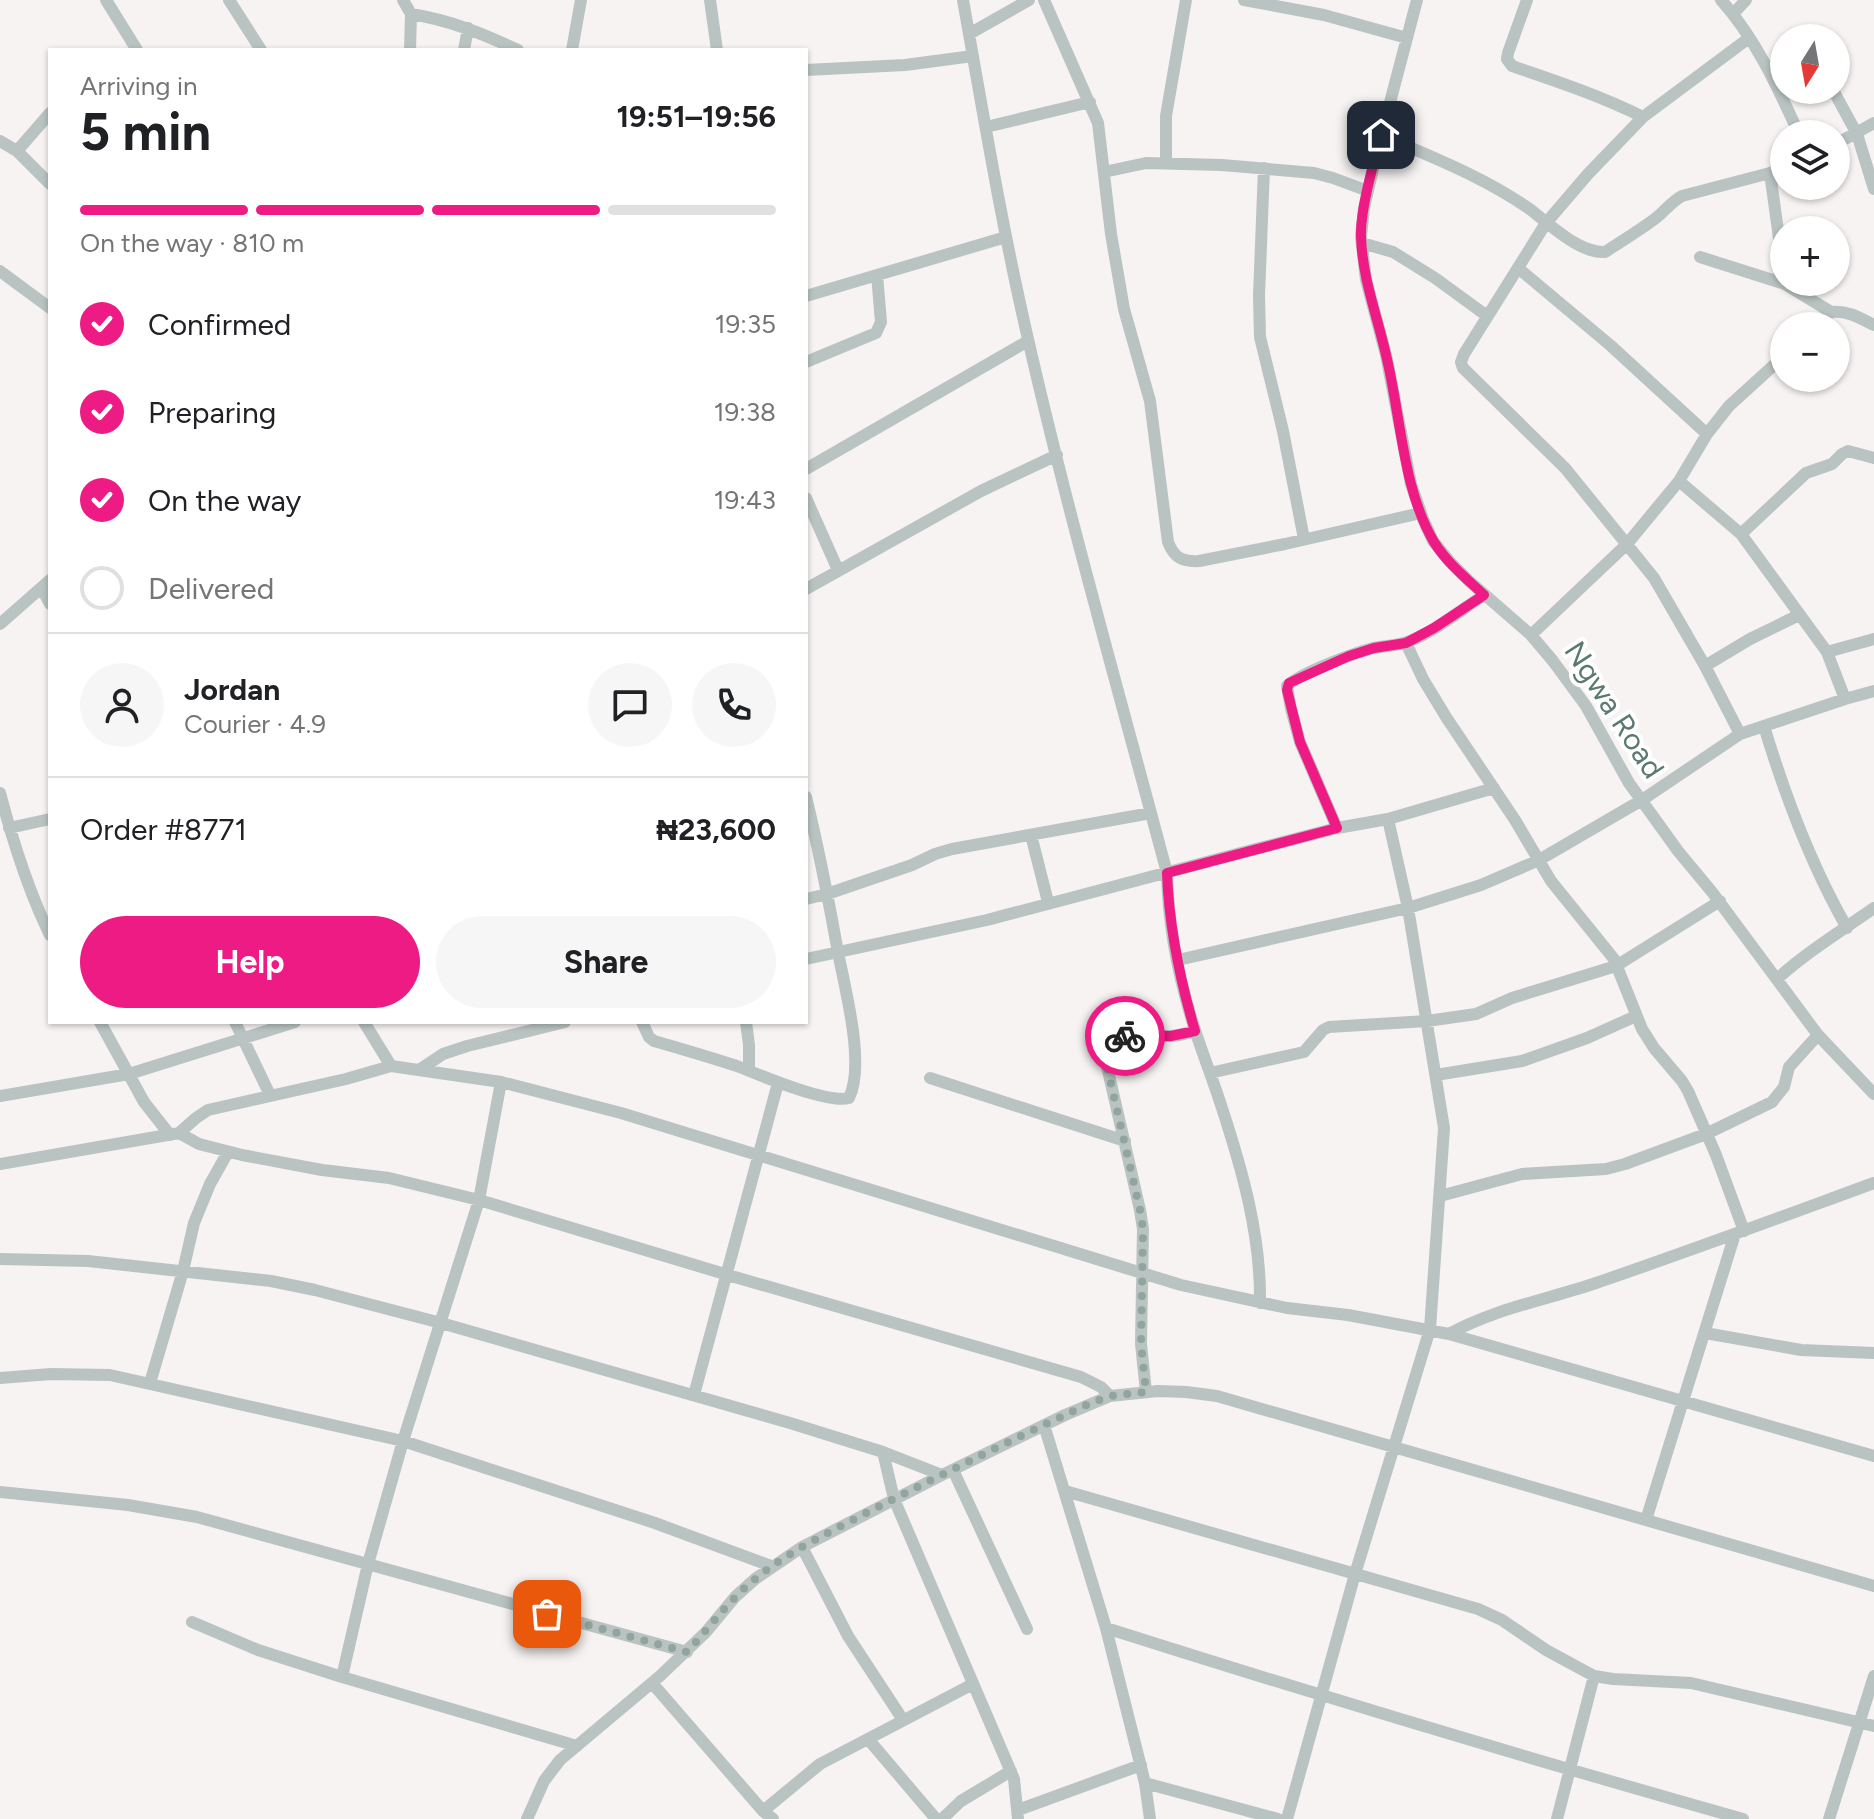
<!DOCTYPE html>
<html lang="en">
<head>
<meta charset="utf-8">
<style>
  :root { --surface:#fff; --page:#f6f6f6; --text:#202124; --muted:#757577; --line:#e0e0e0; --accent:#ed1b83 }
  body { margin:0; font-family:Figtree,sans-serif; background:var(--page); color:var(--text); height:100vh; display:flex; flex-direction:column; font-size:30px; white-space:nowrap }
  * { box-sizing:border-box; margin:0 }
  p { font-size:26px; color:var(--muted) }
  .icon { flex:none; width:44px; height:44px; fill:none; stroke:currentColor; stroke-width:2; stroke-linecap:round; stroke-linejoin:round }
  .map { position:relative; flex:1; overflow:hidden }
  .sheet { position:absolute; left:48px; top:48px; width:760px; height:976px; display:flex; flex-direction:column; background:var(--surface); border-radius:0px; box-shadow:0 2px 6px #0004 }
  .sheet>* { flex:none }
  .needle { width:52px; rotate:191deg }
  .buttons { position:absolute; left:1770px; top:24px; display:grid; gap:16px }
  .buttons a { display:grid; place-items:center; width:80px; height:80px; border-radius:50%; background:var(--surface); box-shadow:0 2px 6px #0004; font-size:40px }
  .pin { position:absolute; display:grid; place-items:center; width:68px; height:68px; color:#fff; margin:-34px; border-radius:16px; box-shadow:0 4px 12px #0006 }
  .courier { position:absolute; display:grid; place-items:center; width:80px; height:80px; margin:-40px; border:6px solid #ed1b83; border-radius:50%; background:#fff; color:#222; box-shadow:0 2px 10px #0007 }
  .head em { font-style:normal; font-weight:700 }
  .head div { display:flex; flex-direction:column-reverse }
  .head { display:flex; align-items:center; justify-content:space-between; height:136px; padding:0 32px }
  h1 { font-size:52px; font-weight:700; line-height:60px }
  .bar { display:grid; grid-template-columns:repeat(4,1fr); gap:12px 8px; align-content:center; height:96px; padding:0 32px }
  .bar i { height:10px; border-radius:6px; background:var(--line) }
  .bar .on { background:var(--accent) }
  .bar p { grid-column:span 4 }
  .line { display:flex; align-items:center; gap:20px; padding:0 32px; border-top:2px solid var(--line) }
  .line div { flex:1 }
  .round { display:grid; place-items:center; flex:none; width:84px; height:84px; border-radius:42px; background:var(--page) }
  ol { padding:0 32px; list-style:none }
  li { display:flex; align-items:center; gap:24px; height:88px }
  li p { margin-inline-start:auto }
  li .icon { padding:8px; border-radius:50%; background:var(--accent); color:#fff; stroke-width:4 }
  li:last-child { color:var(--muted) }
  li i { width:44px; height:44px; border:4px solid var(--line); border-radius:50% }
  .button { display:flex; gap:16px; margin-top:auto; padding:16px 32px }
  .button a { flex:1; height:92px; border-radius:48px; background:var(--accent); color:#fff; font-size:32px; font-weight:700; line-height:92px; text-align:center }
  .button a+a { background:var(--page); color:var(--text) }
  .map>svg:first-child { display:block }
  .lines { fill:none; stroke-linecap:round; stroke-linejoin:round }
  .street { stroke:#b9c3c1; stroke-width:12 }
  .done { stroke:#91a49e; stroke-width:8; stroke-dasharray:0 14.4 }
  .route { stroke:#ed1b83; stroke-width:10 }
  .labels { text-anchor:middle; stroke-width:8; stroke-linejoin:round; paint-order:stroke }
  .street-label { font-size:30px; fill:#5b7971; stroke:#fff }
</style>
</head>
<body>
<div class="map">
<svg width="1874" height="1819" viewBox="0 0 1874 1819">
  <rect width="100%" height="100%" fill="#f6f3f2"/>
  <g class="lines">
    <!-- street -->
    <path class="street" d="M106,0l31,50
      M229,0l32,50
      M403,0l8,14 -1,36
      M710,0l7,50
      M963,0c20,113 39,227 65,339 41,179 92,357 139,534 1,52 12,107 28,157 8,25 18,50 26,75 21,64 40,130 39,198
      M1044,0l54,123 13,111 13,75 26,92 18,141c6,16 15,20 31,19l86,-17 136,-31
      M1244,0l80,15 83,23
      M1417,0l-39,148 -14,60 -3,29 5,43 20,75 25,129 12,35 10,22 17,21 19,19 62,54 22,26 33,45 43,77 49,68 34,41 106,143 56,59
      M1527,0l-19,53 -1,6 5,7c44,15 89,30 131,51
      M1721,0c35,39 56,86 78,134
      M411,14c39,6 72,20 107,36
      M1733,14l13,-14
      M969,34l60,-34
      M464,50l4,-22
      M572,50l9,-50
      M806,70l99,-5 68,-9
      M1833,90l24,44 17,55
      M986,127l104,-25
      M1381,135c51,22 105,43 150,75 18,14 49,44 74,42 17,-11 35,-22 51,-34 9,-7 15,-16 26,-22l88,-23 14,-6
      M0,141l17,10 33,33
      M1836,144l38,-21
      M17,151l33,-38
      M1166,162v-46l20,-116
      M1264,168l-5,128 1,41 23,94 21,108
      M1104,172l42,-9 76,2 92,8 19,5 35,13
      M1770,173l14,101
      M1362,243l31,9 42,26 48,35h6
      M1700,257l85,27 46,28c16,-2 29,6 43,13
      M1518,268l92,77 97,89
      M0,271l50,37
      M806,296l200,-59
      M1816,326l15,-14
      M806,362l70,-29 5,-11 -4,-47
      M806,469l222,-128
      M1679,481l62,53 86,118 18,47
      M806,498l32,72
      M1741,534l65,-61 26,-9 10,-10 6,-3 26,7
      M42,589l8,15
      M806,589l175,-98 76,-36
      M0,624l50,-44
      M1531,635l96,-91 52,-63 28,-47 22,-28 55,-50
      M1406,643l17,36 23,38 69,103 36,61 63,78 28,70 12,19 28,33 6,10 28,64 28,76
      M1827,652l47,-13
      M1705,666l45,-27 49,-24
      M1764,726c21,70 47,139 83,202
      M1740,734l-35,-68 -51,-88 -89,-110 -102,-100 -2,-6 3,-8 82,-131 42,-49 55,-57 106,-79
      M0,793c13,49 28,97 50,142
      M9,828l41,-9
      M1337,828l-37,-86 -9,-33 -4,-23c15,-14 65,-32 86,-38 10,-2 21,-2 31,-5 25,-7 58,-34 80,-48
      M1031,835l17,67
      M806,899l21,-5 85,-29 23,-11 17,-5 199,-36
      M806,959l181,-39 265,-70 85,-22 51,-9 106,-31
      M1178,960l230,-52 73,-23 58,-25 103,-60 98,-66 105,-35 29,-8
      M1777,979c30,-27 64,-48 97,-71
      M100,1022l44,80 26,33
      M235,1022l35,73
      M364,1022l27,44
      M642,1022l7,15 5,4c28,8 55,16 83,25 23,9 90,38 112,32 17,-35 -5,-112 -12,-151 -9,-50 -19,-101 -31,-150
      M746,1022l3,23v26
      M419,1070l24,-16 24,-8 98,-24
      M1210,1073l94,-21 19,-22 6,-3 98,-6 49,-7 36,-16 104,-32 104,-65
      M1436,1075l86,-14 65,-23 49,-22
      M930,1078l195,63
      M0,1096l129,-22 166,-52
      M179,1133l17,-15 12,-8 138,-31 45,-13 110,16 120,31 560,172 106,23 61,7 101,19 425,122
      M0,1164l179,-31 20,11 43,11 80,15 67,8 90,22 249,75 353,102 20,10 9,9
      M1440,1196l82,-22 84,-5 19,-5 81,-30 66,-32 12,-15 5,-20 29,-32
      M0,1259l88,2 183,20 44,9 126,33 349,100 93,29 59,23
      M1705,1333l96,17 73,3
      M1449,1334c45,-25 96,-34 144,-50 94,-32 188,-67 281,-101
      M0,1378l51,-4 59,1 293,66 252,82 116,43
      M150,1383l33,-112 11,-48 16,-39 18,-32
      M1146,1392l-5,-48 2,-115 -3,-19 -37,-161c20,-18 42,-12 67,-13 8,0 17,-3 25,-5
      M694,1395l84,-312
      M1044,1425l62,203 39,155 5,36
      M883,1452l11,47 120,280 4,40
      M953,1470l74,159
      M1065,1491l413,118 24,11 44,30 48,26 19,3 78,4 183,43
      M0,1492l128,13 69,12 490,135
      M1646,1520l89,-286
      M802,1547l46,89 55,84
      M192,1622l66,28 84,27 235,69
      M1106,1628c211,67 424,131 637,191
      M342,1677l26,-113 35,-123 76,-241 22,-118
      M652,1683l111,128 10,8
      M868,1739l68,80
      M1145,1783l133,36
      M1018,1810l123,-45
      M763,1811l57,-47 153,-80
      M527,1819l17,-38 16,-21 100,-84 46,-44 29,-35 20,-18 47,-32 140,-72 123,-60 45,-19 48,-5 28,1 31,4 657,190
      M942,1819l19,-18 50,-30
      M1287,1819l68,-245 75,-245 14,-201 -36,-220 -20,-89
      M1557,1819l37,-143
      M1829,1819l45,-143"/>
  </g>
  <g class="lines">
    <!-- done -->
    <path class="done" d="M547,1614l140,38c24,-26 44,-55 72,-76 35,-28 77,-47 117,-68 71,-36 143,-72 215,-105l19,-7 36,-4 -5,-48 2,-115 -3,-19 -37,-161 7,-7 15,-6"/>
    <!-- route -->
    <path class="route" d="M1125,1036h46l24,-5c-15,-51 -26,-105 -28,-158l170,-45 -37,-86 -13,-52 2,-7 60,-27 25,-8 32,-5 28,-15 50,-33c-17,-16 -37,-32 -50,-53 -32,-54 -33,-127 -48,-187 -9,-40 -24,-78 -25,-119 -1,-26 13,-74 20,-101"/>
  </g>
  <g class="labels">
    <!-- street labels -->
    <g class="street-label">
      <text transform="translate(1614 710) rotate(57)" y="10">Ngwa Road</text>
    </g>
  </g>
</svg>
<div class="buttons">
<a><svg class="needle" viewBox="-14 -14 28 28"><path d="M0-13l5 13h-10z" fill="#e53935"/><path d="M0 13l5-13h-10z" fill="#757577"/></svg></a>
<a><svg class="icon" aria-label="layers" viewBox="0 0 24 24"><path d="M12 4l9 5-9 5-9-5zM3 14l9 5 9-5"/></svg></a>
<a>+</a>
<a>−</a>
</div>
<div class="pin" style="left:547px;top:1614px;background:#ea580c"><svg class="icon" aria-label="bag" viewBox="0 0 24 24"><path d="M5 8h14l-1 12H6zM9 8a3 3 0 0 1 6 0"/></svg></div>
<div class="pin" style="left:1381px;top:135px;background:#1f2937"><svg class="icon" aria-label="home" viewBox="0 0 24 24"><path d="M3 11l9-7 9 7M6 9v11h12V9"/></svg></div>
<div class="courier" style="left:1125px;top:1036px"><svg class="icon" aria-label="bike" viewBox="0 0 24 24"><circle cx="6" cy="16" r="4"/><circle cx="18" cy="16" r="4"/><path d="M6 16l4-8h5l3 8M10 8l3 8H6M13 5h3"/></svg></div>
<section class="sheet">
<div class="head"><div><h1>5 min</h1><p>Arriving in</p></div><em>19:51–19:56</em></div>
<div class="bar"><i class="on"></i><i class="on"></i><i class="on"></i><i></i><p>On the way · 810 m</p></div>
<ol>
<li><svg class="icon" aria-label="check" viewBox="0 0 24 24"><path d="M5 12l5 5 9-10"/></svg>Confirmed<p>19:35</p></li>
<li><svg class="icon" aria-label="check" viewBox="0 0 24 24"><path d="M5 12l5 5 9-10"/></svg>Preparing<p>19:38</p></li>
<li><svg class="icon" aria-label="check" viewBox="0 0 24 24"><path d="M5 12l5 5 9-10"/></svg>On the way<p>19:43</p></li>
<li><i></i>Delivered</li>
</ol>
<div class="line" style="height:144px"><a class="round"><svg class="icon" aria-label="person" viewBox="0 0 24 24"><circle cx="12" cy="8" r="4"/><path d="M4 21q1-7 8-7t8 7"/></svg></a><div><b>Jordan</b><p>Courier · 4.9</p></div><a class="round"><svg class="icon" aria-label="chat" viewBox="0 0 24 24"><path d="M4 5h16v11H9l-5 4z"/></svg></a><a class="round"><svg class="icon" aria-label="phone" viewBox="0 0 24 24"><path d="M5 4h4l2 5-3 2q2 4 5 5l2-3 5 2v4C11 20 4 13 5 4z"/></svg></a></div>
<div class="line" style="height:104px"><div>Order #8771</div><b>₦23,600</b></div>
<div class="button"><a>Help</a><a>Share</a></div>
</section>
</div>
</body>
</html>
